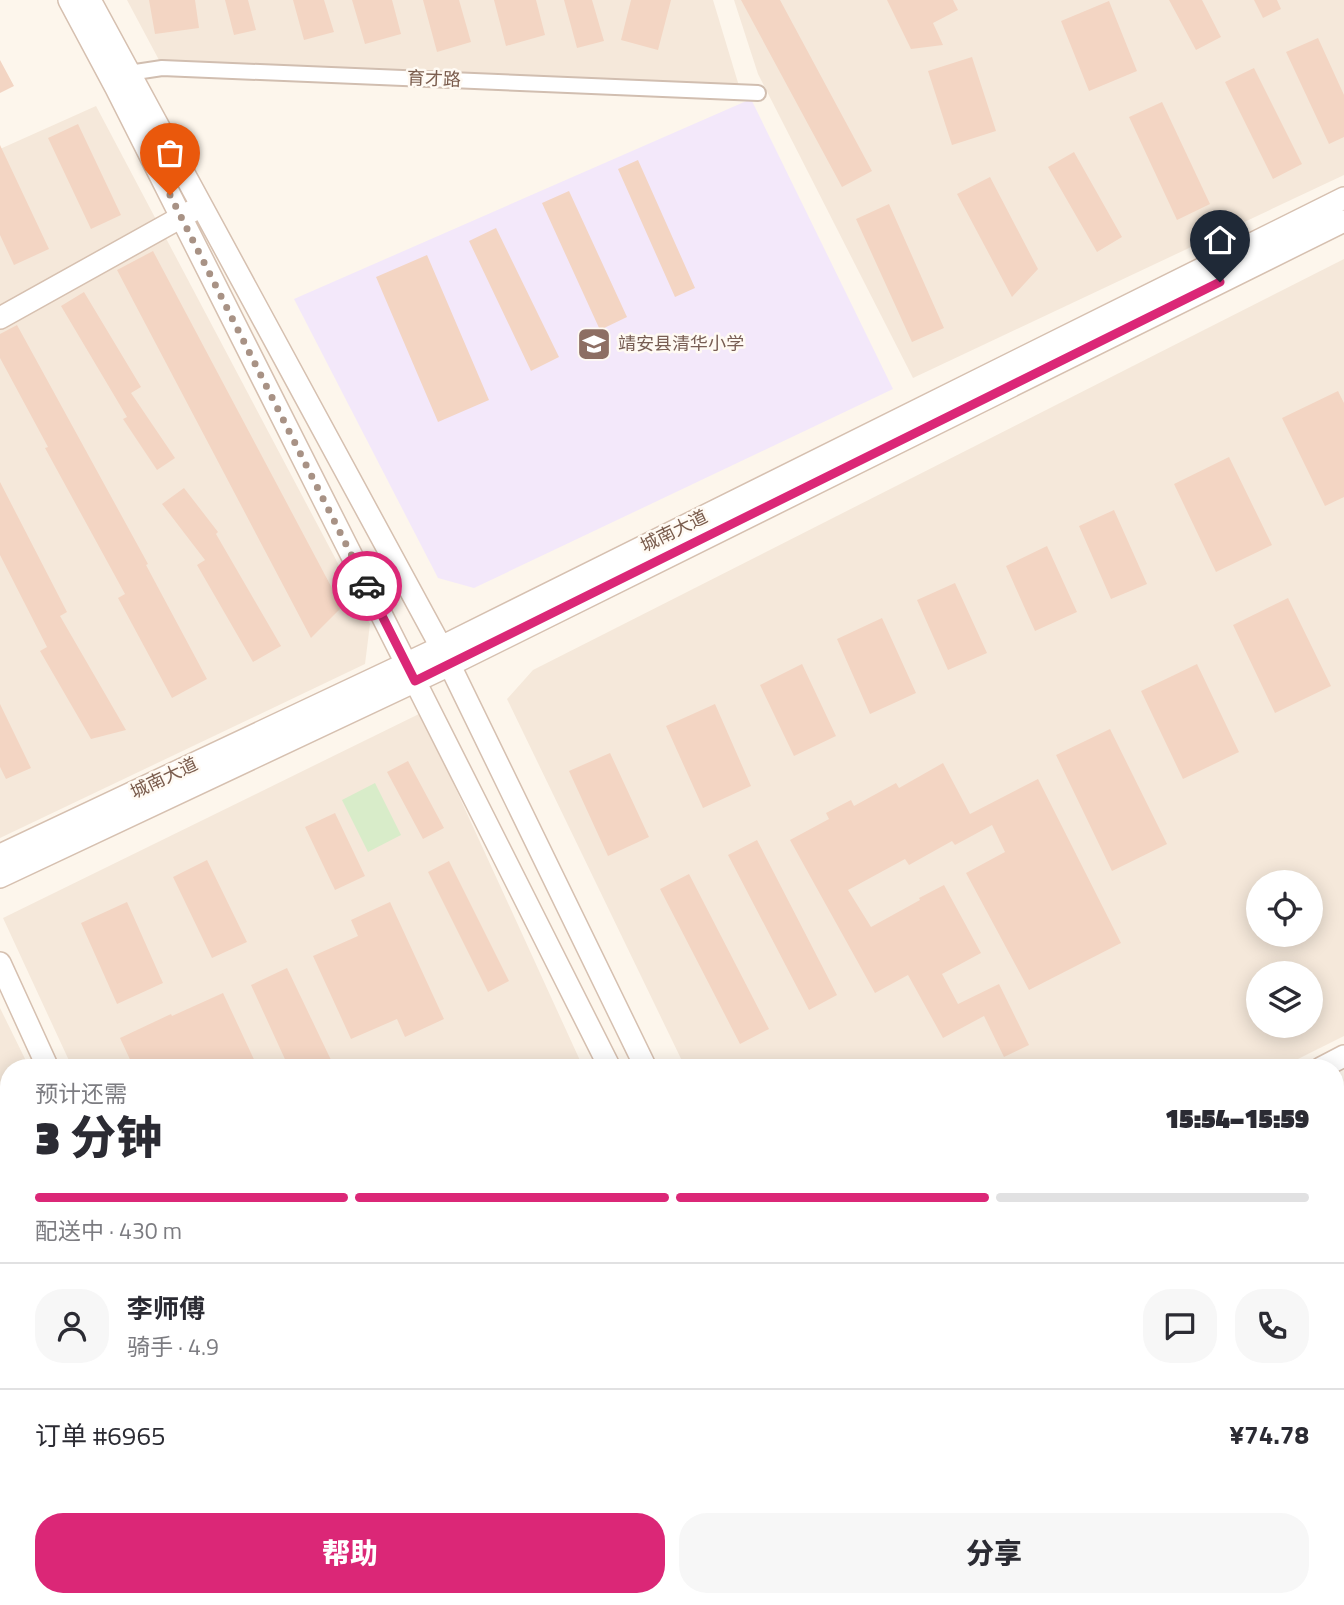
<!DOCTYPE html>
<html lang="zh">
<head>
<meta charset="utf-8">
<style>
  :root { --surface:#fff; --page:#f7f7f7; --text:#2b2b33; --muted:#7c7c81; --line:#e1e1e2; --accent:#db2777 }
  body { margin:0; font-family:"Titillium Web","Noto Sans SC",sans-serif; background:var(--page); color:var(--text); height:100vh; display:flex; flex-direction:column; font-size:26px; white-space:nowrap }
  * { box-sizing:border-box; margin:0 }
  p { font-size:23px; color:var(--muted) }
  .icon { flex:none; width:38px; height:38px; fill:none; stroke:currentColor; stroke-width:2; stroke-linecap:round; stroke-linejoin:round }
  .map { position:relative; flex:1; overflow:hidden }
  .side { position:absolute; left:0px; top:1059px; width:1344px; height:548px; display:flex; flex-direction:column; background:var(--surface); border-radius:28px 28px 0 0; box-shadow:0 4px 18px #0003 }
  .side>* { flex:none }
  .controls { position:absolute; left:1246px; top:870px; display:grid; gap:14px }
  .controls a { display:grid; place-items:center; width:77px; height:77px; border-radius:50%; background:var(--surface); box-shadow:0 4px 18px #0003; font-size:35px }
  .pin { position:absolute; display:grid; place-items:center; width:60px; height:60px; color:#fff; margin:-72px -30px; border-radius:50% 50% 50% 0; rotate:-45deg; box-shadow:0 0 7px #0007 }
  .pin .icon { rotate:45deg }
  .courier { position:absolute; display:grid; place-items:center; width:70px; height:70px; margin:-35px; border:5px solid #db2777; border-radius:50%; background:#fff; color:#222; box-shadow:0 2px 9px #0007 }
  .head em { font-style:normal; font-weight:800 }
  .head div { display:flex; flex-direction:column-reverse }
  .head { display:flex; align-items:center; justify-content:space-between; height:119px; padding:0 35px }
  h1 { font-size:46px; font-weight:800; line-height:52px }
  .bar { display:grid; grid-template-columns:repeat(4,1fr); gap:10px 7px; align-content:center; height:84px; padding:0 35px }
  .bar i { height:9px; border-radius:5px; background:var(--line) }
  .bar .on { background:var(--accent) }
  .bar p { grid-column:span 4 }
  .line { display:flex; align-items:center; gap:18px; padding:0 35px; border-top:2px solid var(--line) }
  .line div { flex:1 }
  .round { display:grid; place-items:center; flex:none; width:74px; height:74px; border-radius:28px; background:var(--page) }
  .primary-button { display:flex; gap:14px; margin-top:auto; padding:14px 35px }
  .primary-button a { flex:1; height:80px; border-radius:28px; background:var(--accent); color:#fff; font-size:28px; font-weight:800; line-height:80px; text-align:center }
  .primary-button a+a { background:var(--page); color:var(--text) }
  .map>svg:first-child { display:block }
  .residential { fill:#f5e8da; fill-rule:evenodd }
  .education { fill:#f3e8fa }
  .green { fill:#d8ecc9 }
  .building { fill:#f3d5c3 }
  .lines { fill:none; stroke-linecap:round; stroke-linejoin:round }
  .street-casing { stroke:#d1beb0; stroke-width:18 }
  .secondary-casing { stroke:#d6c0b0; stroke-width:24 }
  .street { stroke:#fff; stroke-width:14 }
  .secondary { stroke:#fff; stroke-width:21 }
  .done { stroke:#a89285; stroke-width:7; stroke-dasharray:0 12.6 }
  .route { stroke:#db2777; stroke-width:9 }
  .labels { text-anchor:middle; stroke-width:5; stroke-linejoin:round; paint-order:stroke }
  .street-label { font-size:18px; fill:#7a5c4d; stroke:#fffaf3 }
  .education-label { font-size:18px; fill:#785e54; stroke:#fffaf3; text-anchor:start }
</style>
</head>
<body>
<div class="map">
<svg width="1344" height="1605" viewBox="0 0 1344 1605">
  <rect width="100%" height="100%" fill="#fdf6ec"/>
  <!-- residential -->
  <path class="residential" d="M127,0h586l26,86 -580,-26z
    M734,0h610v175l-431,203 -155,-304z
    M96,106l274,518 -5,40 -365,174v-689z
    M1344,259v777l-62,31h-597l-178,-368 26,-29zM1258,882h53v52h-53zM1258,973h53v53h-53z
    M421,713l162,354h-511l-69,-149z
    M0,1008l29,59 -20,1v399l-9,-11z"/>
  <!-- education -->
  <path class="education" d="M751,99l142,290 -419,199 -36,-10 -144,-279z"/>
  <!-- green -->
  <path class="green" d="M375,783l26,52 -33,17 -26,-52z
    M0,1170l9,18v98l-9,5z"/>
  <!-- building -->
  <path class="building" d="M149,0h46l4,28 -44,6z
    M225,0h23l8,30 -22,5z
    M293,0h31l10,32 -30,8z
    M352,0h40l9,34 -36,10z
    M423,0h36l12,42 -34,10z
    M494,0h42l9,35 -39,11z
    M564,0h28l12,41 -27,7z
    M631,0h40l-13,50 -37,-10z
    M741,0h39l92,171 -30,16z
    M887,0h66l5,10 -25,13 10,22 -32,4z
    M1169,0h33l19,37 -25,13z
    M1254,0h23l4,9 -18,9z
    M1109,1l28,70 -48,20 -28,-70z
    M1318,38l26,57v42l-15,7 -43,-92z
    M972,57l24,74 -44,14 -24,-74z
    M0,60l14,26 -14,7z
    M1254,68l48,96 -29,15 -48,-97z
    M1162,102l48,102 -33,16 -48,-103z
    M78,124l43,91 -30,14 -43,-91z
    M0,145l49,104 -35,16 -14,-30z
    M1074,152l48,85 -25,15 -49,-85z
    M638,160l57,128 -20,9 -57,-128z
    M990,177l48,92 -26,28 -55,-103z
    M569,191l58,126 -27,13 -58,-127z
    M889,204l55,124 -32,14 -56,-123z
    M496,228l63,129 -28,14 -62,-130z
    M153,251l189,356 -31,31 -194,-368z
    M427,255l62,145 -51,22 -62,-145z
    M84,292l57,95 -10,6 44,65 -18,12 -34,-51 4,-2 -66,-111z
    M17,325l131,239 -2,1 61,114 -35,19 -54,-100 7,-4 -80,-146 3,-1 -48,-89v-24z
    M1338,391l6,12v94l-19,9 -43,-88z
    M1229,457l43,88 -56,27 -42,-88z
    M0,482l67,130 -7,4 66,114 -35,9 -51,-88 7,-4 -47,-92z
    M184,488l34,44 -2,2 65,112 -28,16 -56,-97 8,-5 -43,-56z
    M1114,510l33,74 -36,15 -32,-73z
    M1047,546l30,66 -42,19 -29,-65z
    M955,583l32,70 -39,17 -31,-70z
    M1288,598l43,88 -56,27 -42,-88z
    M882,618l34,75 -46,21 -33,-75z
    M802,664l34,72 -42,20 -34,-71z
    M1197,664l42,88 -56,27 -42,-88z
    M0,704l31,64 -25,11 -6,-12z
    M715,704l36,82 -48,22 -37,-82z
    M1110,729l57,115 -55,27 -56,-116z
    M610,753l39,84 -41,19 -39,-85z
    M408,761l36,67 -21,11 -36,-67z
    M943,763l27,51 68,-35 83,164 -92,47 -63,-117 39,-21 -13,-27 -37,20 -3,-4 -43,24 -4,-6 -57,31 23,37 49,-27 -1,-2 25,-13 37,68 -39,21 16,30 41,-20 30,61 -25,12 -20,-41 -41,22 -35,-63 -33,18 -85,-153 39,-21 -3,-6 25,-13 3,6 42,-23 3,5z
    M335,813l30,63 -30,14 -30,-63z
    M757,840l80,155 -28,15 -81,-155z
    M207,860l40,82 -35,16 -39,-81z
    M449,861l60,120 -21,11 -60,-120z
    M689,874l80,155 -29,15 -80,-155z
    M127,902l36,81 -46,21 -36,-81z
    M390,902l54,117 -39,18 -8,-18 -46,20 -38,-83 45,-20 -7,-16z
    M287,968l44,92 -16,8h-26l-38,-83z
    M223,993l35,75h-124l-14,-30 51,-24 1,2z"/>
  <g class="lines">
    <!-- street casing -->
    <g class="street-casing">
      <path id="street" d="M124,79l5,-6 33,-5 596,25"/>
    </g>
    <!-- secondary casing -->
    <g class="secondary-casing">
      <path id="secondary" d="M69,0l47,88 494,980
        M90,0l351,647 205,421
        M0,318l194,-108
        M0,855l441,-208 903,-449
        M0,877l450,-212 894,-444
        M0,963l48,105
        M1321,1068l23,-12
        M0,1473l9,8"/>
    </g>
    <!-- street -->
    <use href="#street" class="street"/>
    <!-- secondary -->
    <use href="#secondary" class="secondary"/>
  </g>
  <g class="lines">
    <!-- done -->
    <path class="done" d="M170,195l197,391"/>
    <!-- route -->
    <path class="route" d="M367,586l48,95 805,-399"/>
  </g>
  <!-- icons -->
  <defs>
    <g id="school-square" transform="scale(1.75)"><rect x="-9" y="-9" width="18" height="18" rx="4" fill="#8d6e63" stroke="#fffaf3"/><path d="M0-5L7-2L0 1L-7-2ZM-4 1L0 2.5L4 1V4Q0 6-4 4Z" fill="#fff"/></g>
  </defs>
  <g fill-rule="evenodd">
    <use href="#school-square" x="594" y="344"/>
  </g>
  <g class="labels">
    <!-- street labels -->
    <g class="street-label">
      <text transform="translate(434 79) rotate(2)" y="6">育才路</text>
      <text transform="translate(674 531) rotate(-26)" y="6">城南大道</text>
      <text transform="translate(164 778) rotate(-25)" y="6">城南大道</text>
    </g>
    <!-- education labels -->
    <g class="education-label">
      <text x="618" y="350">靖安县清华小学</text>
    </g>
  </g>
</svg>
<div class="controls">
<a><svg class="icon" aria-label="locate" viewBox="0 0 24 24"><circle cx="12" cy="12" r="6"/><path d="M12 2v4M12 18v4M2 12h4M18 12h4"/></svg></a>
<a><svg class="icon" aria-label="layers" viewBox="0 0 24 24"><path d="M12 4l9 5-9 5-9-5zM3 14l9 5 9-5"/></svg></a>
</div>
<div class="pin" style="left:170px;top:195px;background:#ea580c"><svg class="icon" aria-label="bag" viewBox="0 0 24 24"><path d="M5 8h14l-1 12H6zM9 8a3 3 0 0 1 6 0"/></svg></div>
<div class="pin" style="left:1220px;top:282px;background:#1f2937"><svg class="icon" aria-label="home" viewBox="0 0 24 24"><path d="M3 11l9-7 9 7M6 9v11h12V9"/></svg></div>
<div class="courier" style="left:367px;top:586px"><svg class="icon" aria-label="car" viewBox="0 0 24 24"><path d="M5 17H2v-5l4-1 3-4h7l3 4 3 1v5h-3M9 17h6M6 11h13"/><circle cx="7" cy="17" r="2"/><circle cx="17" cy="17" r="2"/></svg></div>
<section class="side">
<div class="head"><div><h1>3 分钟</h1><p>预计还需</p></div><em>15:54–15:59</em></div>
<div class="bar"><i class="on"></i><i class="on"></i><i class="on"></i><i></i><p>配送中 · 430 m</p></div>
<div class="line" style="height:126px"><a class="round"><svg class="icon" aria-label="person" viewBox="0 0 24 24"><circle cx="12" cy="8" r="4"/><path d="M4 21q1-7 8-7t8 7"/></svg></a><div><b>李师傅</b><p>骑手 · 4.9</p></div><a class="round"><svg class="icon" aria-label="chat" viewBox="0 0 24 24"><path d="M4 5h16v11H9l-5 4z"/></svg></a><a class="round"><svg class="icon" aria-label="phone" viewBox="0 0 24 24"><path d="M5 4h4l2 5-3 2q2 4 5 5l2-3 5 2v4C11 20 4 13 5 4z"/></svg></a></div>
<div class="line" style="height:91px"><div>订单 #6965</div><b>¥74.78</b></div>
<div class="primary-button"><a>帮助</a><a>分享</a></div>
</section>
</div>
</body>
</html>
